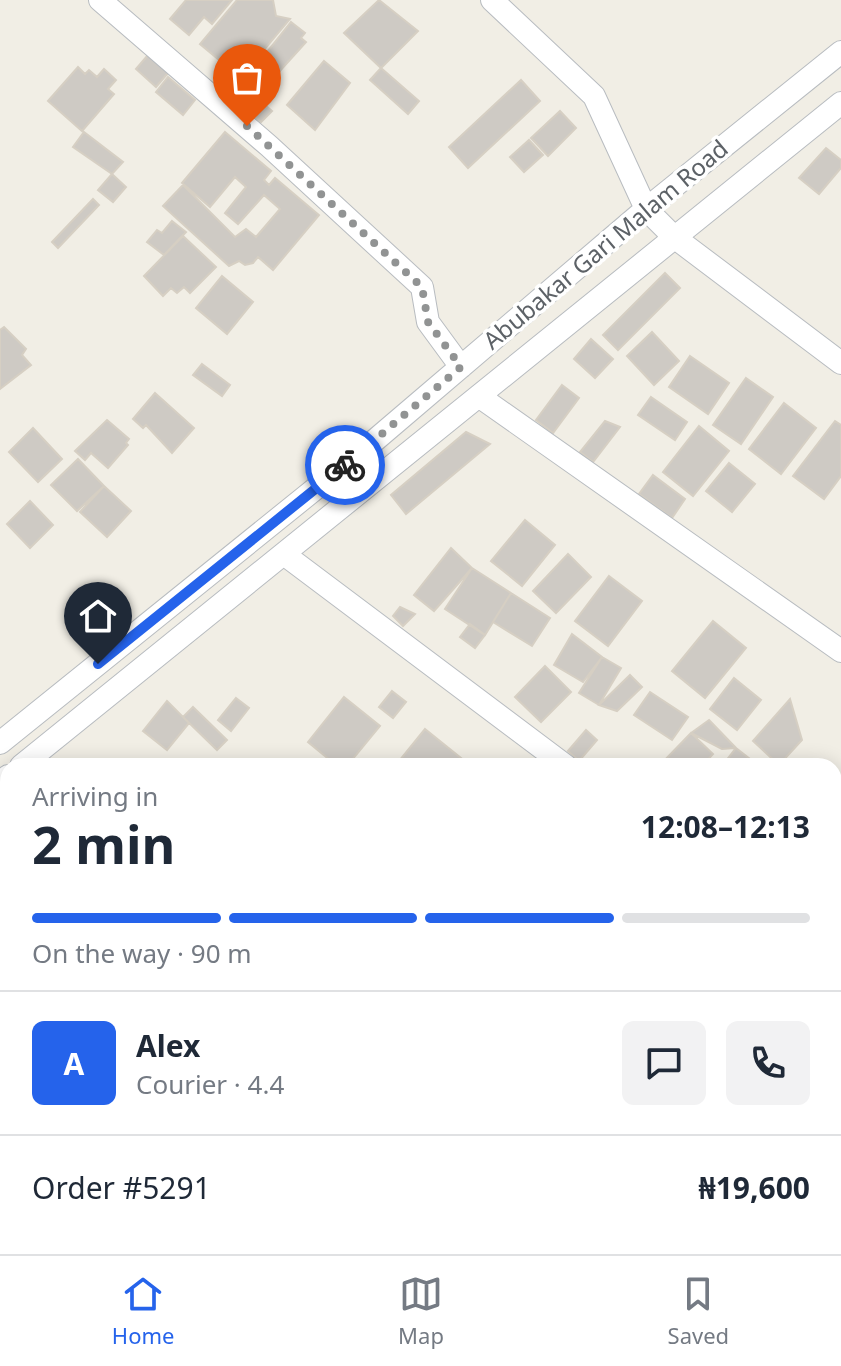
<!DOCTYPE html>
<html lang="en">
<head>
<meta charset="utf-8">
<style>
  :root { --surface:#fff; --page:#f2f2f3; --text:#1f2937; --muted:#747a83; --line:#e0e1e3; --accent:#2563eb }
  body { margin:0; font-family:"Noto Sans",sans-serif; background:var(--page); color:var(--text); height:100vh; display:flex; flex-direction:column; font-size:30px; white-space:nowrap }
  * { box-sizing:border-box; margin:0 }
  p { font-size:26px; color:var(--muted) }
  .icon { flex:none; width:44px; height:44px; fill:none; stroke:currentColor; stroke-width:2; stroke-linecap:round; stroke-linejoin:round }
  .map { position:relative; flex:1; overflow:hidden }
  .panel { position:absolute; left:0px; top:758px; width:842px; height:496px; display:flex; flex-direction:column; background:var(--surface); border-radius:24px 24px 0 0; box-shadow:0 4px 20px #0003 }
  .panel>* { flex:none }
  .pin { position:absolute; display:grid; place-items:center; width:68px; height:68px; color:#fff; margin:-82px -34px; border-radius:50% 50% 50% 0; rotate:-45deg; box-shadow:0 0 8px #0007 }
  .pin .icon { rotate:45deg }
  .courier { position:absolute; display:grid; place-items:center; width:80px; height:80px; margin:-40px; border:6px solid #2563eb; border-radius:50%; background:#fff; color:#222; box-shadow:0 2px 10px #0007 }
  .overview em { font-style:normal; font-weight:700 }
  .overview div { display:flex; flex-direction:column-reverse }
  .overview { display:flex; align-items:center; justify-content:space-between; height:136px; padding:0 32px }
  h1 { font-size:52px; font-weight:700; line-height:60px }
  .bar { display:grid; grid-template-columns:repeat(4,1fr); gap:12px 8px; align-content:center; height:96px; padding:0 32px }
  .bar i { height:10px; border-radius:6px; background:var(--line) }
  .bar .selected { background:var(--accent) }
  .bar p { grid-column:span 4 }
  .line { display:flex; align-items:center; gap:20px; padding:0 32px; border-top:2px solid var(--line) }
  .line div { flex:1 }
  .round { display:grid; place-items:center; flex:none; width:84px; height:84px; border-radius:12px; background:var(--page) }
  .dock { display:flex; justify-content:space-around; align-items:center; height:112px; border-top:2px solid var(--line); background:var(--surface); font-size:22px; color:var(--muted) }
  .dock a { display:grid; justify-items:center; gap:4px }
  .dock .selected { color:var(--accent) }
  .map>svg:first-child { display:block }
  .building { fill:#cecac4; stroke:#d6cfc3; stroke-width:2 }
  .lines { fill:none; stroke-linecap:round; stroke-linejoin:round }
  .minor-casing { stroke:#b8bcc0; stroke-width:24 }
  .minor { stroke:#fff; stroke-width:22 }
  .done { stroke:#919393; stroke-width:8; stroke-dasharray:0 14.4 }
  .route { stroke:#2563eb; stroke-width:10 }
  .labels { text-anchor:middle; stroke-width:7; stroke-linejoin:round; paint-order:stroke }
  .street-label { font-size:24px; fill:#5d6267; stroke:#fff }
</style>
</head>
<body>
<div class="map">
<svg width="841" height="1254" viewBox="0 0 841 1254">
  <rect width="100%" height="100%" fill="#f1eee5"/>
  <!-- building -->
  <path class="building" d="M186,0h46l-20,24 -8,-7 -15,18 -19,-16z
    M237,0h36l3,16 14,3 -43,51 -16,-14 -7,8 -24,-20z
    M379,0l39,31 -37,37 -37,-35z
    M291,22l14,11 -4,5 5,4 -47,52 -15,-13z
    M148,55l20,18 -12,14 -20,-18z
    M324,61l26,22 -35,47 -28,-25z
    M78,67l7,7 4,-4 8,7 7,-8 12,11 -8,9 6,5 -32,37 -34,-30z
    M381,68l38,33 -11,13 -38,-34z
    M168,77l27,23 -12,15 -27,-23z
    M521,80l19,21 -72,67 -19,-21z
    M241,84l31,27 -11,11 -30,-27z
    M560,111l16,17 -28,28 -17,-18z
    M84,132l39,30 -11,12 -39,-27z
    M225,132l46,39 -7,9 5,5 6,-7 44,37 -46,55 -15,-13 -5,6 -8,2 -6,-4 -10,5 -66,-60 20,-21 52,52 11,-8 10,8 24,-28 -16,-14 -26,29 -13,-11 21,-26 -11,-10 -25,30 -28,-24z
    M529,140l14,15 -19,17 -14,-15z
    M826,148l15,12v8l-22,26 -20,-16z
    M112,174l14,13 -13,15 -15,-12z
    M93,199l6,6 -41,43 -6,-6z
    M172,221l14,11 -22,23 -17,-13 10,-12 5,3z
    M183,236l33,31 -26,26 -6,-6 -7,6 -6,-5 -8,8 -19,-20z
    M665,273l15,15 -62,62 -15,-15z
    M222,276l31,26 -26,32 -31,-26z
    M4,327l22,22 -4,6 9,10 -31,24v-59z
    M652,332l27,29 -25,24 -27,-29z
    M591,339l22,20 -18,19 -21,-19z
    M690,356l39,27 -21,31 -39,-27z
    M202,364l28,21 -8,11 -29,-21z
    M746,378l27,19 -32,47 -28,-19z
    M562,385l17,13 -26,35 -17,-13z
    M155,393l39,35 -22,25 -26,-28 -3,3 -10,-9z
    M651,397l36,25 -12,18 -37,-25z
    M784,403l32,25 -35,46 -32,-25z
    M107,420l22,19 -3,4 2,2 -20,23 -17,-15 -6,7 -10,-9z
    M605,421l15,6 -27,35 -13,-10z
    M835,421l6,4v51l-17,23 -31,-23z
    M699,426l30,25 -36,45 -30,-24z
    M33,428l29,31 -24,23 -29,-30z
    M466,432l24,12 -84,70 -15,-19z
    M78,459l26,27 -27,25 -26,-26z
    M729,463l26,21 -23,28 -26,-21z
    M653,475l32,24 -13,19 -33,-24z
    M104,486l27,25 -24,26 -27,-25z
    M30,501l23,24 -23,23 -23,-24z
    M525,520l30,25 -33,41 -31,-25z
    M451,548l21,20 -38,43 -20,-16z
    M568,554l23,23 -35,36 -23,-22z
    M472,568l39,25 -26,42 -40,-26z
    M609,576l33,25 -34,45 -33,-25z
    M511,593l39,25 -18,28 -39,-24z
    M400,607l15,7 -12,12 -10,-10z
    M713,621l33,27 -41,50 -33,-27z
    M470,624l15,11 -10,13 -15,-11z
    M572,634l30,23 -19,25 -29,-17z
    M602,657l19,11 -22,37 -20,-12z
    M545,666l26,26 -30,30 -26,-25z
    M630,675l12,12 -25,24 -18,-6z
    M734,678l27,22 -24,30 -27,-21z
    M392,691l14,11 -13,16 -14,-11z
    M650,692l38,25 -16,23 -38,-25z
    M344,697l36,29 -33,40h-10l-29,-24z
    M236,698l13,10 -18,23 -13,-11z
    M790,699l12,41 -23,25 -26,-24z
    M167,701l22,22 -22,27 -24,-19z
    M193,707l34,33 -10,10 -34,-33z
    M709,720l27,28 -14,1 -31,-16z
    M425,729l46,37h-76z
    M586,730l11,10 -18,21 -11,-10z
    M691,733l22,21 -11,12h-43z
    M736,748l23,18h-37z
    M834,827l7,6v25l-7,8z
    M841,901v53l-7,-7v-40z
    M841,1033v79l-7,9v-79z
    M834,1138l7,6v40l-7,8z
    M841,1199v48l-7,-6v-34z"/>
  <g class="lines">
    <!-- minor casing -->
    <g class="minor-casing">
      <path id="minor" d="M100,0l169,146 153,141 6,35 33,45
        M492,0l102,96 52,113 28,28 167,126
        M480,397l361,254
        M285,555l281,211
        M0,743l367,-296 279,-238 195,-157
        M21,766l820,-663
        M0,783l8,-7
        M834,967l7,6"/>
    </g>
    <!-- minor -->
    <use href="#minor" class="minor"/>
  </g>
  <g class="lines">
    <!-- done -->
    <path class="done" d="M247,126l175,161 6,35 33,45 -116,98"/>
    <!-- route -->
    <path class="route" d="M98,664l247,-199"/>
  </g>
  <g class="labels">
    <!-- street labels -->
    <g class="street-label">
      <text transform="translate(606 245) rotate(-40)" y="8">Abubakar Gari Malam Road</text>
    </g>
  </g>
</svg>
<div class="pin" style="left:247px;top:126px;background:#ea580c"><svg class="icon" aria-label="bag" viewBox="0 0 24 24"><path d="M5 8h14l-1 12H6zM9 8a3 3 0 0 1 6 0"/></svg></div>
<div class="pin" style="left:98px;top:664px;background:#1f2937"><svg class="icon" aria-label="home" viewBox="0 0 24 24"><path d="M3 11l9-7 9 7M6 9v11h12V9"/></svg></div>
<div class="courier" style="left:345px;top:465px"><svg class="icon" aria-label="bike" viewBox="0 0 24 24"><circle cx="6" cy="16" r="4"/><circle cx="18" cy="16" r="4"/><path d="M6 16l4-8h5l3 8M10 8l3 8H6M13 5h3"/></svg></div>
<section class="panel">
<div class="overview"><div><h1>2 min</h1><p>Arriving in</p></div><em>12:08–12:13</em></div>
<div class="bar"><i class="selected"></i><i class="selected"></i><i class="selected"></i><i></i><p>On the way · 90 m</p></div>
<div class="line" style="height:144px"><b class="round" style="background:var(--accent);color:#fff">A</b><div><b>Alex</b><p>Courier · 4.4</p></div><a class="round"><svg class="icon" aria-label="chat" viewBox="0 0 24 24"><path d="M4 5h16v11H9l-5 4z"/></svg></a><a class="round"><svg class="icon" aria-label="phone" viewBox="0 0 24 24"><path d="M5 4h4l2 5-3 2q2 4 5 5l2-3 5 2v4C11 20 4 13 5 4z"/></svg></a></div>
<div class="line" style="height:104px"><div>Order #5291</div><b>₦19,600</b></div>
</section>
</div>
<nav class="dock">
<a class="selected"><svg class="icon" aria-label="home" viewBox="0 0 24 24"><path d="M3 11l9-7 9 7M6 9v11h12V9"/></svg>Home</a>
<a><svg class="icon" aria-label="map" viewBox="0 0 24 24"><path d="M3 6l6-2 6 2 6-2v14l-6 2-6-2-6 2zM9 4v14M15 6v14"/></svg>Map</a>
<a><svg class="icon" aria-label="saved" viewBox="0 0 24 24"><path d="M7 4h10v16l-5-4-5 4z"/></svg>Saved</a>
</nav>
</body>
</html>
